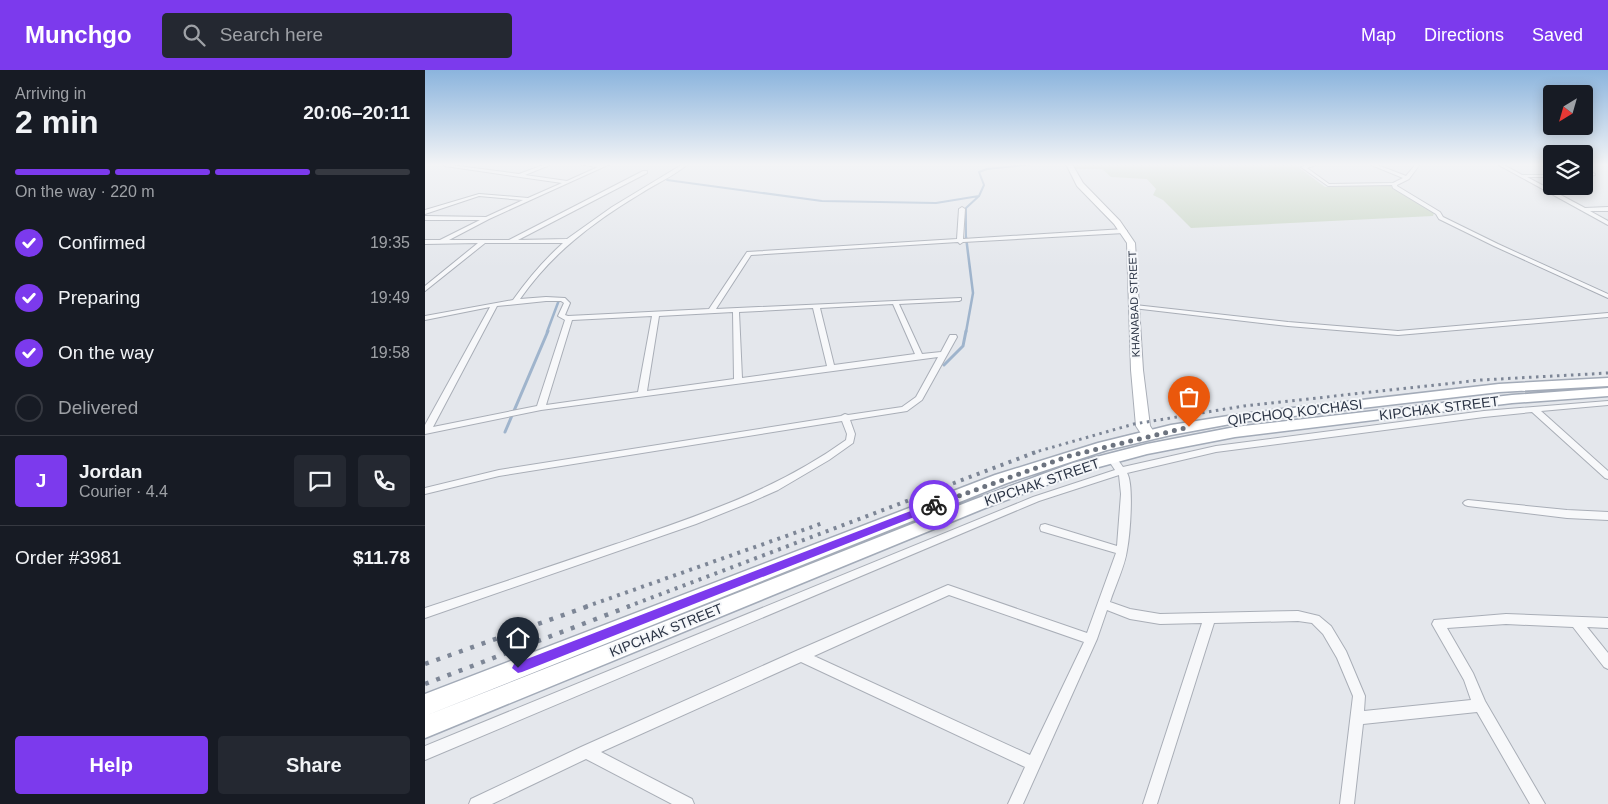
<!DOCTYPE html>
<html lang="en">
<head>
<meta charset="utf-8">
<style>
  :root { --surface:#171b24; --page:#242831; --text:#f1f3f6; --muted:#9ea1a6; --line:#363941; --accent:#7c3aed }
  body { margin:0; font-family:Arial,sans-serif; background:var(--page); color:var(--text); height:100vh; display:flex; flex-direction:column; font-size:19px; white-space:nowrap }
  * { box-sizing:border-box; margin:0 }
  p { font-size:16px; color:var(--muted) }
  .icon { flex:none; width:28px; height:28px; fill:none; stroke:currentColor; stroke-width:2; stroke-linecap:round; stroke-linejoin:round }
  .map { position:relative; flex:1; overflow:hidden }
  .panel { display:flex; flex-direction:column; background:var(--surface); width:425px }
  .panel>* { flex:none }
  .needle { width:32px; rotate:217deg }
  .fabs { position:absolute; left:1118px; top:15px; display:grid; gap:10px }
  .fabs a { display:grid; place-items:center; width:50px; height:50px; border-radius:5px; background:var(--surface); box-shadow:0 2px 12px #0003; font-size:25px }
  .pin { position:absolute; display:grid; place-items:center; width:42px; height:42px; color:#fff; margin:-51px -21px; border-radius:50% 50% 50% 0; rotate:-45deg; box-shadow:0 0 5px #0007 }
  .pin .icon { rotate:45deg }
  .courier { position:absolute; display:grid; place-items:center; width:50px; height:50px; margin:-25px; border:4px solid #7c3aed; border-radius:50%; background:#fff; color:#222; box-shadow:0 1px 6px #0007 }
  .summary em { font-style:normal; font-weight:700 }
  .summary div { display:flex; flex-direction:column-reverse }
  .summary { display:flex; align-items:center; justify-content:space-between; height:85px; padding:0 15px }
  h1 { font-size:32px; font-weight:700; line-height:38px }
  .bar { display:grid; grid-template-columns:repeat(4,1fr); gap:8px 5px; align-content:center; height:60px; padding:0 15px }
  .bar i { height:6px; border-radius:4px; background:var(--line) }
  .bar .on { background:var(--accent) }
  .bar p { grid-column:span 4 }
  .line { display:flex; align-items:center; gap:12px; padding:0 15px; border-top:1px solid var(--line) }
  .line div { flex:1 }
  .round { display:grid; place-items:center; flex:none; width:52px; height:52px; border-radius:5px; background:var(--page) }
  ol { padding:0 15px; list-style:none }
  li { display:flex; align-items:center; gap:15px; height:55px }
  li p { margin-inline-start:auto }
  li .icon { padding:5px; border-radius:50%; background:var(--accent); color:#fff; stroke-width:4 }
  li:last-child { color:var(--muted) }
  li i { width:28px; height:28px; border:2px solid var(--line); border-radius:50% }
  .action { display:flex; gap:10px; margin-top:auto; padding:10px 15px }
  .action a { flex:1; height:58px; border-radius:5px; background:var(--accent); color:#fff; font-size:20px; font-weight:700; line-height:58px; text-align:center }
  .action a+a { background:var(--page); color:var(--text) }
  header { display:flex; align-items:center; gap:30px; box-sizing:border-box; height:70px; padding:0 25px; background:var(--accent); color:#fff }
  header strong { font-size:24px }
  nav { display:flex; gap:28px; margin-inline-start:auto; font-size:18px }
  .search { width:350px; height:45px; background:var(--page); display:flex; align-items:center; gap:12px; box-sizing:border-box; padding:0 18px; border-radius:5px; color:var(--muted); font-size:19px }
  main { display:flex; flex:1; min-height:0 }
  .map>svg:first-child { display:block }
  .green { fill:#c9d6c5 }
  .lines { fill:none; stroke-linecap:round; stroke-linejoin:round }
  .stream-far2 { stroke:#9fb4cc; stroke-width:2 }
  .stream-far1 { stroke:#9fb4cc; stroke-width:2.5 }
  .stream { stroke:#9fb4cc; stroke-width:3 }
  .street-casing { stroke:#a9aeb7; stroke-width:2 }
  .secondary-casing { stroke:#a9aeb7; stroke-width:2 }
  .primary-casing { stroke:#a3abb8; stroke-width:3 }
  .street { fill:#f7f8fa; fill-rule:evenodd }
  .secondary { fill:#fff; fill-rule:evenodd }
  .primary { fill:#fff; fill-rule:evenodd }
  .rail-far2 { stroke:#7d8696; stroke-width:3; stroke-dasharray:2.5 4.5; stroke-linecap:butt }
  .rail-far1 { stroke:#7d8696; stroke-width:4; stroke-dasharray:3 5.5; stroke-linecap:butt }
  .rail { stroke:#7d8696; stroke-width:4.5; stroke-dasharray:4 8; stroke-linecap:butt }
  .route { fill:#7c3aed }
  .done { stroke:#6c737f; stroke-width:5; stroke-dasharray:0 9 }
  .labels { text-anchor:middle; stroke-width:4; stroke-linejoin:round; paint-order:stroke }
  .far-street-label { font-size:11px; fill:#2b3445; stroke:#f4f6f9 }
  .street-label { font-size:14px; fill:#2b3445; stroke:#f4f6f9 }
</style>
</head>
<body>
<header>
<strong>Munchgo</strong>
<div class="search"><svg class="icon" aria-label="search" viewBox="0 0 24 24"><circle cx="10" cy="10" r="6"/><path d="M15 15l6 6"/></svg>Search here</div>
<nav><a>Map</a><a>Directions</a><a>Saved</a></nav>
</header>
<main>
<section class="panel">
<div class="summary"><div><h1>2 min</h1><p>Arriving in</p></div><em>20:06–20:11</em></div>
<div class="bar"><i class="on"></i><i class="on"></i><i class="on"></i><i></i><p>On the way · 220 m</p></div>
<ol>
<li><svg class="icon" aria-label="check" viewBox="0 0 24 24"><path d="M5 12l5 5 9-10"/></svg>Confirmed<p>19:35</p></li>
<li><svg class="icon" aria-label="check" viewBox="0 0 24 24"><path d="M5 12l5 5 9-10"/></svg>Preparing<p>19:49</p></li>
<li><svg class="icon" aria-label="check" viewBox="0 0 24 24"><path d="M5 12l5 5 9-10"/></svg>On the way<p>19:58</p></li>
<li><i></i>Delivered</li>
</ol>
<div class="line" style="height:90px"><b class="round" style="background:var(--accent);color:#fff">J</b><div><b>Jordan</b><p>Courier · 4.4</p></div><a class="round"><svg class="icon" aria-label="chat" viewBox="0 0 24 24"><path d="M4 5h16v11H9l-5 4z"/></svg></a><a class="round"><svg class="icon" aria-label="phone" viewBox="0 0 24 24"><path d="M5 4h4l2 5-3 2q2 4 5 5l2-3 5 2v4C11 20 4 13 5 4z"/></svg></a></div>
<div class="line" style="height:65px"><div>Order #3981</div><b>$11.78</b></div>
<div class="action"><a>Help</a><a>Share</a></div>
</section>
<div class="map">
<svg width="1183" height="734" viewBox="0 0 1183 734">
  <rect width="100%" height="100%" fill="#e4e7ec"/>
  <!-- green -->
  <path class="green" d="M649,94h220l31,23 64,-2 45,28 -1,3 -242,12 -28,-28 -10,-5 3,-6 -9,-10 -36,-2 -9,-8h-28z"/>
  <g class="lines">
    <!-- stream-far2 -->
    <path class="stream-far2" d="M242,110l155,21 114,2 43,-7 5,-11 -5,-13 8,-3 47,-5
      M541,168v-30l13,-12"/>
    <!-- stream-far1 -->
    <path class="stream-far1" d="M122,262l12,-32
      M541,262l7,-39 -7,-56"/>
    <!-- stream -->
    <path class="stream" d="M519,295l19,-19 3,-15
      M80,362l43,-101"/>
    <!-- street casing -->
    <g class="street-casing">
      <path id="street" d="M18,94l76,10 27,-10h6l-27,11 42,6 31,-14 -21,-3h33l-121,55 -40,21h60l134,-69h4v2l-129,67 49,-1 45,-32 71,-43h5c-14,12 -33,20 -48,30 -48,29 -88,59 -120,105l26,-2 19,1 5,5 -5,12 3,1 141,-7 38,-57 210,-13 2,-30 3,-2 3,2 -2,30 161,-10 3,2 -3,2 -161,9 -3,2 -2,-2 -207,13 -35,54 245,-11v2l-2,1 -60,3 23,50 19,-2 9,-17h6l1,2 -35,63 -15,11 -57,9 5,14 -2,9 -24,17 -51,30 -27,12 -55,22 -271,94v-10c64,-21 127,-42 191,-64 81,-28 159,-53 230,-104l1,-6 -5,-13 -343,55 -74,18v-6l74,-18 342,-54 4,-2 3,1 54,-8 14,-10 22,-40 -397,53 -116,24v-9l65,-118 -65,13v-4l88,-16c15,-21 31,-40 50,-57h-78l-60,48v-5l53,-43 -53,1v-4h15l40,-20h-55v-4l61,1 37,-17 -44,-4 -54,18v-4l54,-16 49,4 34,-15 -117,-17zM121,231h15l3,2 -6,13 7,4 -28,86 -104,21 64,-121zM468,234l22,50 -81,11 -14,-57zM388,238l14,58 -85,12 -3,-66zM308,242l1,67 -87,12 12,-75zM227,246l-14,76 -92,13 26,-85z
        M886,94h8l-12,4 22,16 64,-1 10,-5 -34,-14h6l31,12 10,-12h4l-11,15 -12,6v1l43,26 3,5 55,27 110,50v4l-114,-52 -55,-27 -3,-5 -43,-26 -1,-3 -64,1 -27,-19z
        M1072,94h5l20,11h29v2h-24l58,31 23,-1v4h-18l18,10v4z
        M1159,99l11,5v1l-11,2v-2l4,-1 -4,-2z
        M710,235l153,17 110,9 210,-18v4l-210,18 -110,-9 -155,-18 -1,-1z
        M1183,331v4l-67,6 67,60v8l-3,-1 -73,-66 -48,5 -268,35 -89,21c7,11 3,62 0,77 -2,16 -12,36 -17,52l20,7 30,5 138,-3 21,5 12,10 15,25 19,45 -1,15 107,-11 -7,-20 -32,-56 2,-4 72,-6 102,4v10l-21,-1 21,26v16l-4,-2 -31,-40 -67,-3 -59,4 26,45 12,28 60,103h-15l-53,-92 -114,12 -9,80h-14l13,-108 -16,-38 -14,-24 -11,-11 -14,-2 -84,2 -57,181h-14l59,-181 -42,1 -30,-5 -23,-9 -10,29 -74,165h-15l17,-37 -224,-105 -200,90 91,47 2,5h-22l-86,-45 -94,45h-23l2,-5 110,-52 215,-96 152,-66 139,48 29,-80 -75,-22 -1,-3 1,-3 4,-1 72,22 4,-52 -2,-19 -80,26 -614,259v-14l608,-249 82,-27 -8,-12 2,-2h6l8,11 93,-21 268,-35zM524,525l135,47 -54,113 -216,-99z
        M1043,430l99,10 41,2v8l-41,-2 -99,-12 -3,-1 -2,-2 2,-2z"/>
    </g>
    <!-- secondary casing -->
    <g class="secondary-casing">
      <path id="secondary" d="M641,94h6l11,19 37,38 15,22 8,127 7,56 6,9 -2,3h-10l-8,-12 -5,-56 -4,-127 -13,-19 -37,-38z"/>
    </g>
    <!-- primary casing -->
    <g class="primary-casing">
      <path id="primary" d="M1183,308v8l-109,6 -258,30 -70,13 -64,15 -100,33 -582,233v-22l570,-219 103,-32 73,-18 70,-11 258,-30z
        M1183,318v8l-96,7 -277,34 -88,17 -63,17 -99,37 -560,230v-22l548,-216 100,-37 74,-19 88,-17 277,-32z"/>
    </g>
    <!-- street -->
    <use href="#street" class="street"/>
    <!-- secondary -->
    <use href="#secondary" class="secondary"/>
    <!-- primary -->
    <use href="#primary" class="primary"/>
    <!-- rail-far2 -->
    <path class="rail-far2" d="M607,383l102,-29 110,-18 237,-26 127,-7"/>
    <!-- rail-far1 -->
    <path class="rail-far1" d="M160,537l238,-84
      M202,537l409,-155"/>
    <!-- rail -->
    <path class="rail" d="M0,594l164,-58
      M0,614l205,-78"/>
  </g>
  <!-- sky -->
  <linearGradient id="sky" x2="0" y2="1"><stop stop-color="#8bb4dd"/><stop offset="0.48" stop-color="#f3f4f6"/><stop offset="1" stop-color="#f3f4f6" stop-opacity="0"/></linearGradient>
  <rect width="1183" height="197" fill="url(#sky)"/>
  <!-- route -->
  <path class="route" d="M509,432l3,1v5l-415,164 -4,1 -6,-5 2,-4z"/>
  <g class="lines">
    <!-- done -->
    <path class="done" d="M509,435l135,-49 120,-29"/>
  </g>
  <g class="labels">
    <!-- far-street labels -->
    <g class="far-street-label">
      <text transform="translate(709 234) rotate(-92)" y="4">KHANABAD STREET</text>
    </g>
    <!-- street labels -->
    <g class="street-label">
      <text transform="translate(1014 338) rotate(-7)" y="5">KIPCHAK STREET</text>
      <text transform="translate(870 342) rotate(-7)" y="5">QIPCHOQ KO'CHASI</text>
      <text transform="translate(617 412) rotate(-19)" y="5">KIPCHAK STREET</text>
      <text transform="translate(241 560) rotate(-22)" y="5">KIPCHAK STREET</text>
    </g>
  </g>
</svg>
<div class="fabs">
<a><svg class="needle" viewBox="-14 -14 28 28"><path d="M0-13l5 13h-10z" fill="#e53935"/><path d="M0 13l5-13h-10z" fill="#9ea1a6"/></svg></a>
<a><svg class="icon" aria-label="layers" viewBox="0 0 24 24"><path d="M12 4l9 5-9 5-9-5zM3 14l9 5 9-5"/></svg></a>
</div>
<div class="pin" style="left:764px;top:357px;background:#ea580c"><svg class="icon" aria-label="bag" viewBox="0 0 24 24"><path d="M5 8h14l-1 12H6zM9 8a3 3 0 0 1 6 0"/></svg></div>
<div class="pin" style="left:93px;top:598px;background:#1f2937"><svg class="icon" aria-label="home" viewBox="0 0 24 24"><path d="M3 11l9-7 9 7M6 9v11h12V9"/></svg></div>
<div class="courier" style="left:509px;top:435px"><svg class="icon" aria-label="bike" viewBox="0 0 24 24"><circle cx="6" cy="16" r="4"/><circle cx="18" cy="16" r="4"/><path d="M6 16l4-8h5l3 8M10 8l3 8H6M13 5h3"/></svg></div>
</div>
</main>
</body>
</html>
